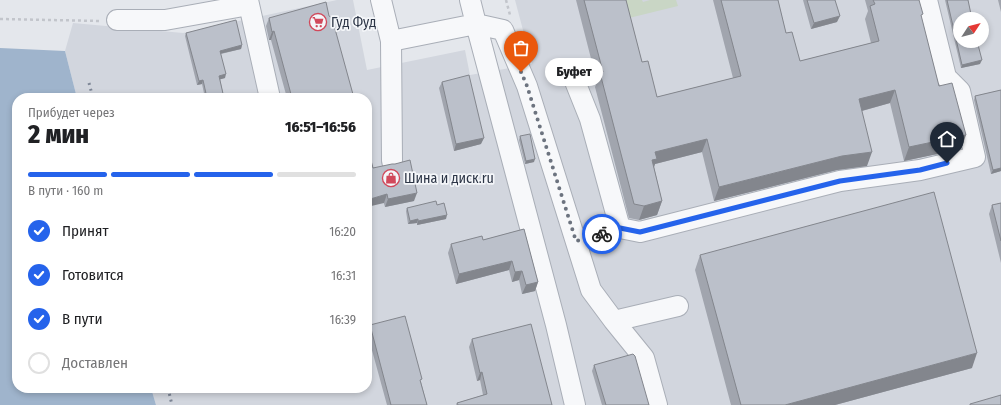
<!DOCTYPE html>
<html lang="ru">
<head>
<meta charset="utf-8">
<style>
  :root { --surface:#fff; --page:#f6f6f6; --text:#202124; --muted:#757577; --line:#e0e0e0; --accent:#2563eb }
  body { margin:0; font-family:"Fira Sans Condensed",sans-serif; background:var(--page); color:var(--text); height:100vh; display:flex; flex-direction:column; font-size:15px; white-space:nowrap }
  * { box-sizing:border-box; margin:0 }
  p { font-size:13px; color:var(--muted) }
  .icon { flex:none; width:22px; height:22px; fill:none; stroke:currentColor; stroke-width:2; stroke-linecap:round; stroke-linejoin:round }
  .map { position:relative; flex:1; overflow:hidden }
  .details { position:absolute; left:12px; top:93px; width:360px; height:300px; display:flex; flex-direction:column; background:var(--surface); border-radius:16px; box-shadow:0 2px 6px #0003 }
  .details>* { flex:none }
  .needle { width:26px; rotate:54deg }
  .fabs { position:absolute; left:953px; top:12px; display:grid; gap:8px }
  .fabs a { display:grid; place-items:center; width:36px; height:36px; border-radius:50%; background:var(--surface); box-shadow:0 2px 6px #0003; font-size:20px }
  .pin { position:absolute; display:grid; place-items:center; width:34px; height:34px; color:#fff; margin:-41px -17px; border-radius:50% 50% 50% 0; rotate:-45deg; box-shadow:0 0 4px #0007 }
  .pin .icon { rotate:45deg }
  .courier { position:absolute; display:grid; place-items:center; width:40px; height:40px; margin:-20px; border:3px solid #2563eb; border-radius:50%; background:#fff; color:#222; box-shadow:0 1px 5px #0007 }
  .bubble { position:absolute; height:28px; border-radius:14px; background:var(--surface); box-shadow:0 2px 6px #0003; font-size:13px; font-weight:800; line-height:28px; text-align:center }
  .headline em { font-style:normal; font-weight:800 }
  .headline div { display:flex; flex-direction:column-reverse }
  .headline { display:flex; align-items:center; justify-content:space-between; height:68px; padding:0 16px }
  h1 { font-size:26px; font-weight:800; line-height:30px }
  .bar { display:grid; grid-template-columns:repeat(4,1fr); gap:6px 4px; align-content:center; height:48px; padding:0 16px }
  .bar i { height:5px; border-radius:3px; background:var(--line) }
  .bar .active { background:var(--accent) }
  .bar p { grid-column:span 4 }
  ol { padding:0 16px; list-style:none }
  li { display:flex; align-items:center; gap:12px; height:44px }
  li p { margin-inline-start:auto }
  li .icon { padding:4px; border-radius:50%; background:var(--accent); color:#fff; stroke-width:4 }
  li:last-child { color:var(--muted) }
  li i { width:22px; height:22px; border:2px solid var(--line); border-radius:50% }
  .map>svg:first-child { display:block }
  .built { fill:#d2d6de; fill-rule:evenodd }
  .green { fill:#c9d6c5 }
  .water { fill:#9fb4cc }
  .lines { fill:none; stroke-linecap:round; stroke-linejoin:round }
  .minor-casing { stroke:#a9aeb7; stroke-width:22 }
  .path { stroke:#c2c5cb; stroke-width:2.5; stroke-dasharray:3 3; stroke-linecap:butt }
  .minor { stroke:#f7f8fa; stroke-width:20 }
  .rail { stroke:#7d8696; stroke-width:3; stroke-dasharray:2 4; stroke-linecap:butt }
  .wall { fill:#a1a5ae }
  .shaded-wall { fill:#83868d }
  .building { fill:#bbc0ca; stroke:#83868d }
  .done { stroke:#6c737f; stroke-width:4; stroke-dasharray:0 7.2 }
  .route { stroke:#2563eb; stroke-width:5 }
  .labels { text-anchor:middle; stroke-width:3.5; stroke-linejoin:round; paint-order:stroke }
  .poi-label { font-size:14px; fill:#2b3445; stroke:#f4f6f9; text-anchor:start }
</style>
</head>
<body>
<div class="map">
<svg width="1001" height="405" viewBox="0 0 1001 405">
  <rect width="100%" height="100%" fill="#e4e7ec"/>
  <!-- built -->
  <path class="built" d="M337,0h16l14,70 98,-20 5,25 62,-11 -17,-64h486v405h-845l-5,-17h216v-290h-290l-12,-47 8,-28 110,10zM960,19h22v22h-22z"/>
  <!-- green -->
  <path class="green" d="M625,0h17l1,2 7,-2h26l2,6 -49,12z"/>
  <!-- water -->
  <path class="water" d="M0,48l65,3 12,47h-60v290h134l5,17h-156z"/>
  <g class="lines">
    <!-- minor casing -->
    <g class="minor-casing">
      <path id="minor" d="M248,0l22,98
        M381,0l10,41 1,120
        M470,0l6,24 80,301 19,80
        M117,20h48l84,-15
        M391,41l85,-17 27,6 24,56 64,204 23,31 30,37 13,47
        M574,79l16,40 30,109 -44,13
        M620,228l20,4 200,-51 80,-11 55,-13 -15,-66 -14,-14 -19,-77
        M614,321l64,-15"/>
    </g>
    <!-- path -->
    <path class="path" d="M506,0l4,15
      M0,19l101,2"/>
    <!-- minor -->
    <use href="#minor" class="minor"/>
    <!-- rail -->
    <path class="rail" d="M89,83l4,15
      M168,388l4,17"/>
  </g>
  <!-- wall -->
  <path class="wall" d="M576,0h50l16,62 15,35 76,-19 -20,-78h65l8,33 14,28 71,-18 -6,-24 3,-8 -3,-11h54l2,18 18,68 22,63 -57,12 -14,-58 -28,8 5,55 -30,4 -123,31 -12,-49 -47,12 -1,3 8,34 -5,14 -18,5 -10,-2 -34,-131 2,-5z
    M803,0h32l2,22 -26,7z
    M945,0h23l12,64 -19,4z
    M998,0h3v12z
    M329,16l25,82h-67l-16,-58h-2l-3,-14 3,-8z
    M186,33l56,12 -1,4 -20,5 4,24 -5,1 4,19h-19l-3,-14 -5,1 -12,-49z
    M442,82l39,62 -27,7 -15,-63z
    M1001,90v81l-10,3 -17,-74 1,-4z
    M520,136l14,26 -9,2 -6,-24z
    M373,168l41,33 -29,6z
    M1001,203v60l-12,-49 3,-9z
    M437,205l9,14 -29,6v-2l-9,1 -2,-13 1,-3z
    M524,229l14,53 -3,9 -13,3 -3,-14 -7,2 -3,-12 -53,14 -8,-31 3,-9 32,-4z
    M700,255l272,113 -137,37h-104l-36,-135z
    M370,325l51,57 6,23h-40l-20,-73z
    M472,339l80,66h-96l1,-2 26,-8 -3,-15 -3,1 -8,-34z
    M594,365l55,40h-47l-10,-34z"/>
  <!-- shaded-wall -->
  <path class="shaded-wall" d="M840,16l-3,6 -26,7 3,-6z
    M274,31l-3,9h-2l3,-8z
    M242,45l-1,4 -22,5 1,-3z
    M982,60l-2,4 -19,4 1,-3z
    M226,74l-1,4 -7,2 1,-4z
    M203,80l-1,4 -5,1 2,-4z
    M895,90l-5,13 -36,10 5,-14z
    M966,135l-5,14 -57,12 5,-14z
    M484,138l-3,6 -27,7 2,-7z
    M707,139l-5,13 -47,12 -3,9 -5,1 8,-22z
    M872,152l-5,14 -30,4 -123,31 5,-14 123,-31z
    M535,159l-1,3 -9,2 1,-3z
    M1001,168v3l-10,3 2,-4z
    M417,193l-3,8 -29,6 3,-8z
    M387,194l-3,9 -17,4v-7z
    M662,201l-5,14 -18,5 5,-14z
    M447,215l-1,4 -29,6 1,-4z
    M418,219l-1,4 -9,1 2,-3z
    M512,261l-3,9 -53,14 3,-10z
    M522,271l-3,9 -7,2 3,-10z
    M538,282l-3,9 -13,3 4,-9z
    M977,353l-5,15 -137,37h-50z
    M482,372l-2,8 -3,1 3,-8z"/>
  <!-- building -->
  <path class="building" d="M584,0h42l16,62 6,-1 9,36 84,-21 -20,-76h57l8,33 6,-1 8,29 79,-20 -9,-35 5,-2 -2,-4h46l4,14 -2,1 18,71 13,-3 14,52 -57,12 -14,-57 -36,9 13,53 -30,4 -123,31 -12,-48 -52,13 2,7 -5,1 10,41 -18,5 -10,-2 -34,-131 3,-1z
    M807,0h28l5,16 -26,7z
    M947,0h21l4,19h-12v22h17l5,19 -20,5z
    M326,2l3,14 3,2 22,80h-62l-18,-67 -2,1 -3,-14z
    M236,20l6,25 -22,6 6,23 -7,2 5,22h-17l-4,-18 -4,1 -13,-48z
    M469,75l15,63 -28,6 -14,-62z
    M1001,90v78l-8,2 -18,-74z
    M530,134l5,25 -9,2 -6,-25z
    M367,145l6,23 19,-4h3l15,-4 7,33 -29,6 -1,-5 -20,6z
    M934,192l43,161 -192,52h-44l-41,-150z
    M436,201l1,4 7,-2 3,12 -29,6v-2l-8,2 -3,-13z
    M1001,203v38l-9,-36z
    M524,229l14,53 -12,3 -4,-14 -7,1 -3,-11 -53,13 -8,-30 31,-8 1,4z
    M405,316l17,63 -2,1 7,25h-36l-21,-80z
    M531,324l21,81h-94l-1,-2 30,-9 -5,-22 -2,1 -8,-34z
    M633,354l2,2 14,49h-43l-12,-40z
    M1001,395v10h-31v-1z"/>
  <g class="lines">
    <!-- done -->
    <path class="done" d="M521,72l6,14 49,155 26,-7"/>
    <!-- route -->
    <path class="route" d="M602,234l18,-6 20,4 200,-51 80,-11 27,-7"/>
  </g>
  <!-- icons -->
  <defs>
    <g id="supermarket-ring" transform="scale(0.9)"><circle r="9.5" fill="#f4f6f9" stroke="#d1495b" stroke-width="1.5"/><path d="M-6-5.5h2.5l.6 2H6L4.5 2H-2.5L-4.4-4H-6ZM-1.5 3.2a1.3 1.3 0 1 0 .1 0ZM3 3.2a1.3 1.3 0 1 0 .1 0Z" fill="#d1495b"/></g>
    <g id="shop-ring" transform="scale(0.9)"><circle r="9.5" fill="#f4f6f9" stroke="#d1495b" stroke-width="1.5"/><path d="M-5-2.5h2.3a2.7 3.5 0 0 1 5.4 0H5L5.5 6h-11ZM-1.5-2.5h3a1.5 2.3 0 0 0-3 0Z" fill="#d1495b"/></g>
  </defs>
  <g fill-rule="evenodd">
    <use href="#supermarket-ring" x="318" y="22"/>
    <use href="#shop-ring" x="391" y="178"/>
  </g>
  <g class="labels">
    <!-- poi labels -->
    <g class="poi-label">
      <text x="331" y="27">Гуд Фуд</text>
      <text x="404" y="183">Шина и диск.ru</text>
    </g>
  </g>
</svg>
<div class="fabs">
<a><svg class="needle" viewBox="-14 -14 28 28"><path d="M0-13l5 13h-10z" fill="#e53935"/><path d="M0 13l5-13h-10z" fill="#757577"/></svg></a>
</div>
<div class="pin" style="left:521px;top:72px;background:#ea580c"><svg class="icon" aria-label="bag" viewBox="0 0 24 24"><path d="M5 8h14l-1 12H6zM9 8a3 3 0 0 1 6 0"/></svg></div>
<div class="pin" style="left:947px;top:163px;background:#1f2937"><svg class="icon" aria-label="home" viewBox="0 0 24 24"><path d="M3 11l9-7 9 7M6 9v11h12V9"/></svg></div>
<div class="courier" style="left:602px;top:234px"><svg class="icon" aria-label="bike" viewBox="0 0 24 24"><circle cx="6" cy="16" r="4"/><circle cx="18" cy="16" r="4"/><path d="M6 16l4-8h5l3 8M10 8l3 8H6M13 5h3"/></svg></div>
<div class="bubble" style="left:545px;top:58px;width:58px">Буфет</div>
<section class="details">
<div class="headline"><div><h1>2 мин</h1><p>Прибудет через</p></div><em>16:51–16:56</em></div>
<div class="bar"><i class="active"></i><i class="active"></i><i class="active"></i><i></i><p>В пути · 160 m</p></div>
<ol>
<li><svg class="icon" aria-label="check" viewBox="0 0 24 24"><path d="M5 12l5 5 9-10"/></svg>Принят<p>16:20</p></li>
<li><svg class="icon" aria-label="check" viewBox="0 0 24 24"><path d="M5 12l5 5 9-10"/></svg>Готовится<p>16:31</p></li>
<li><svg class="icon" aria-label="check" viewBox="0 0 24 24"><path d="M5 12l5 5 9-10"/></svg>В пути<p>16:39</p></li>
<li><i></i>Доставлен</li>
</ol>
</section>
</div>
</body>
</html>
